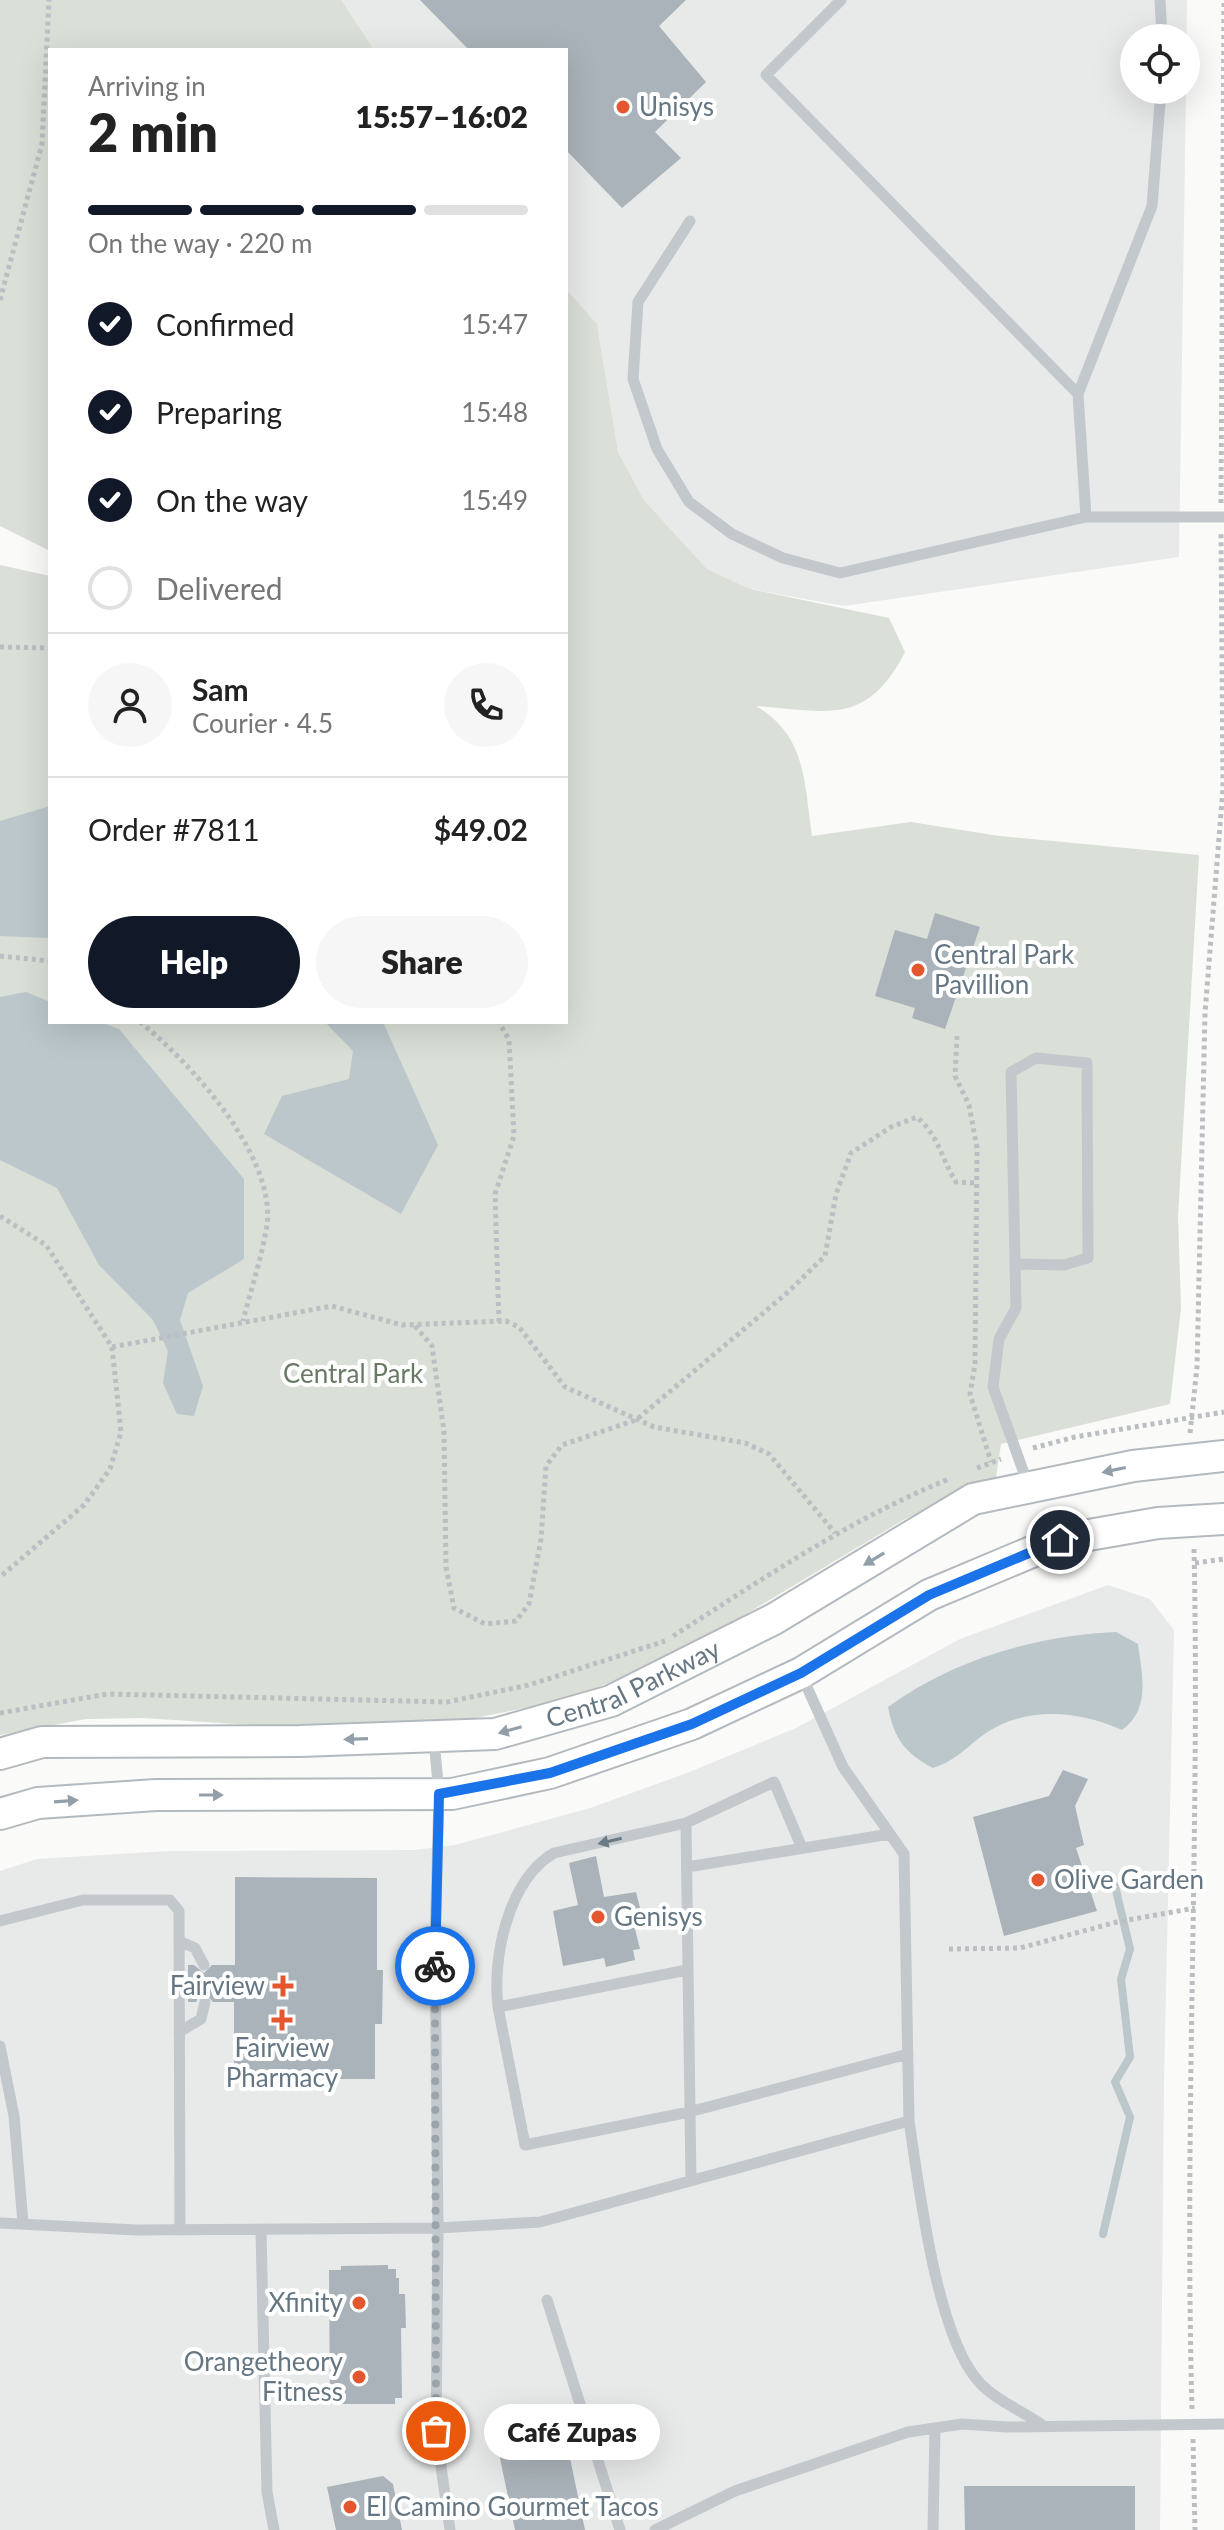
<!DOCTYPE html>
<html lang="en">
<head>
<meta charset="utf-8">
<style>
  :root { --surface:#fff; --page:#f6f6f6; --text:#222; --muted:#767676; --line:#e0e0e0; --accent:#111827 }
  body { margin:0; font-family:Lato,sans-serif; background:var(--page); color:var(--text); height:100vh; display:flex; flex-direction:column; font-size:30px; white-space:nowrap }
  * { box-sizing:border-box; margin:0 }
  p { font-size:26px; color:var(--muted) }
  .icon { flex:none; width:44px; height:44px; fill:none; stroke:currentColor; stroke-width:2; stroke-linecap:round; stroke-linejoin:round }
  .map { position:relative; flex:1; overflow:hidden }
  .side { position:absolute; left:48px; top:48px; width:520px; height:976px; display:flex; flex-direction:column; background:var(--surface); border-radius:0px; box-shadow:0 8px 32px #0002 }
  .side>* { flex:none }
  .fabs { position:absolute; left:1120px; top:24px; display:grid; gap:16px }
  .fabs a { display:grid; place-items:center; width:80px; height:80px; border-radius:50%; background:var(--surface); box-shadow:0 8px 32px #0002; font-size:40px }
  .pin { position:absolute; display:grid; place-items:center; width:68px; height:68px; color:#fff; margin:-34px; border:4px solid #fff; border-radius:50%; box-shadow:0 2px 8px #0007 }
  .courier { position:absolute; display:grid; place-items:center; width:80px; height:80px; margin:-40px; border:6px solid #1a73e8; border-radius:50%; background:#fff; color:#222; box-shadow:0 2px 10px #0007 }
  .bubble { position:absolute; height:56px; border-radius:28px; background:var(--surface); box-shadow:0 8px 32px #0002; font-size:26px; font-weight:800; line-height:56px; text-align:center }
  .summary em { font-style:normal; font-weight:800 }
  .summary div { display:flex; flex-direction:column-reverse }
  .summary { display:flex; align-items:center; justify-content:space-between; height:136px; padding:0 40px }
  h1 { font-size:52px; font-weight:800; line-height:60px }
  .bar { display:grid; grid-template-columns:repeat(4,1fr); gap:12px 8px; align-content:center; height:96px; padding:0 40px }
  .bar i { height:10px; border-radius:6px; background:var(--line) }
  .bar .on { background:var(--accent) }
  .bar p { grid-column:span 4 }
  .line { display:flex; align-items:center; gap:20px; padding:0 40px; border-top:2px solid var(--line) }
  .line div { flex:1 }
  .round { display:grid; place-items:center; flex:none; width:84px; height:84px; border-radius:42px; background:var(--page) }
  ol { padding:0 40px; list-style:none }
  li { display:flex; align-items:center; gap:24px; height:88px }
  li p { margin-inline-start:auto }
  li .icon { padding:8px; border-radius:50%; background:var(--accent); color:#fff; stroke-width:4 }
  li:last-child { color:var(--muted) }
  li i { width:44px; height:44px; border:4px solid var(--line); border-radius:50% }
  .action { display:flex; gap:16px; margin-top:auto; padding:16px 40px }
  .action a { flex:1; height:92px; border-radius:48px; background:var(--accent); color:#fff; font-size:32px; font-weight:800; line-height:92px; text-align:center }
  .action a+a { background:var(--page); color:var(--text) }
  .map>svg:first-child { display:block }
  .built { fill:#e8e9e9 }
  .green { fill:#dadfd7 }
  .water { fill:#bbc7cb }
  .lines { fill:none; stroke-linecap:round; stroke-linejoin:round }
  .stream { stroke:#bbc7cb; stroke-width:8 }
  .building { fill:#aab3b9 }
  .secondary-casing { stroke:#b3babf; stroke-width:34 }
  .path { stroke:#bbbfc2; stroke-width:5; stroke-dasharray:4 4; stroke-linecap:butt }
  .lane { stroke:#c3c8cc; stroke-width:11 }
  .secondary { stroke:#fff; stroke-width:30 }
  .oneway { fill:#939fa8 }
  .oneway2 { fill:#6a7a87 }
  .done { stroke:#99a4ac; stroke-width:8; stroke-dasharray:0 14.4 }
  .route { stroke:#1a73e8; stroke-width:10 }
  .poi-dot { fill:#e4572e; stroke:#fff; stroke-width:3 }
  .labels { text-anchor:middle; stroke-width:8; stroke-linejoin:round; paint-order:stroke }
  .poi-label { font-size:26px; fill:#657683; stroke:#fff; text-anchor:start }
  .park-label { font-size:26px; fill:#687a64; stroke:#fff }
  .street-label { font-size:26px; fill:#657683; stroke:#fff }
</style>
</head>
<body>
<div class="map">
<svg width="1224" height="2530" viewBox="0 0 1224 2530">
  <rect width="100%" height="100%" fill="#fafaf8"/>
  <!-- built -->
  <path class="built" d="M324,0h863l-1,71v-33h-52v52h52l-7,467 -335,49 -94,-17 -43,-20 -63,-69 -26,-48 -21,-128 -31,-35v-239h-205z
    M1108,1585l42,14 24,31 -10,451 -4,449h-1160v-659l37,-12 132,-8 245,-1 41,-5 135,-37 97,-35 109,-45 164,-89z"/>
  <!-- green -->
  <path class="green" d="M0,0h341l33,50h-324v501l-50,-25z
    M566,289l31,35 21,128 26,48 63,69 43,20 139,29 16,34c-39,75 -76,59 -149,54 51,30 48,77 56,130l99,-14 88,14 200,19 -21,362 3,91 -11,96 -169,40 -5,33 -91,42 -239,143 -106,39 -115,23 -161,3 -141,-9 -57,1 -86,16v-1170l50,11v446h516z"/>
  <!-- water -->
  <path class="water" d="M50,806v132l-50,-2v-115z
    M26,992l24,10v20h51l18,7 125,150v80l-56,34 -8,27 23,66 -9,30 -17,-2 -14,-31 5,-32 -15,-31 -54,-55 -42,-77 -57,-28v-163z
    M325,1022h58l55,123 -37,69 -137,-80 18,-38 67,-17 4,-28z
    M1116,1632l22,12c4,31 13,65 -16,86 -45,-20 -101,-25 -143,8 -16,13 -25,23 -46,30 -28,-15 -39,-29 -45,-61 66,-48 147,-71 228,-75z"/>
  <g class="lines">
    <!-- stream -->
    <path class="stream" d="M1103,2234l27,-117 -15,-35 15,-25 -9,-78 9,-30 -15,-63"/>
  </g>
  <!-- building -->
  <path class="building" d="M420,0h266l-27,26 47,56 -51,50 26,26 -59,50 -56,-58v-100h-97z
    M935,913l45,14 -35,102 -33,-11 3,-10 -40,-12 20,-66 32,9z
    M1063,1770l25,9 -13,27 9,39 -8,3 21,63 -93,25 -31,-119 76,-21z
    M596,1856l8,41 32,-5 8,31 -10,2 6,24 -7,1 2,10 -29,7 -2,-9 -41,8 -10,-55 25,-6 -9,-42z
    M235,1877l142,1v92h6l-1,54h-7v55h-141v-77h-21l-7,-8 -7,2 -3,6h-8v-37h6l10,8 8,-8h23z
    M388,2265v4h8v9h3v16h6l1,34h-5l1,70h-7v6h-65l-1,-134h12v-4z
    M556,2412l3,15 9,-2 6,32 -4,1 15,72h-70l-22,-105z
    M383,2476l10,8 9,46h-66l-9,-43z
    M964,2486h171v44h-170z"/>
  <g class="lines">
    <!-- secondary casing -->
    <g class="secondary-casing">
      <g id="secondary">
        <path id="s1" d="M0,1754l42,-12 258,-1 195,-7 116,-33 163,-82 199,-120 160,-33 91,-10"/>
        <path d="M0,1814l38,-11 118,-8 296,-1 98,-21 142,-49 109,-51 128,-78 131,-55 98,-17 66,-4"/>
      </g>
    </g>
    <!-- path -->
    <path class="path" d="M0,300l42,-156 7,-144
      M1221,503l3,-503
      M0,647l50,1
      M0,956l50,5
      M140,1022c50,40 136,134 127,203 -5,32 -16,64 -24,96
      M957,1036l-2,40 14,29 8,43 -2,216 -5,30 21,68
      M0,1216l46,29 66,102 9,85 -11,37 -26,36 -84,72
      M499,1322l-4,-128 19,-58 -5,-96 -10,-18
      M415,1326l17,20 12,85 2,136 8,41 31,16 31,-3 13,-17 12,-65 5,-73 16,-21 74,-25 151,-127 38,-37 11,-62 15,-41 40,-26 26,-10c23,21 23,39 39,65l22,1
      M112,1347l220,-41 70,19 104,-4 13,6 46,60 89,40 91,16 24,11 66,79
      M1190,1433l7,-66 8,-354 18,-225 -2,-255
      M1033,1448l42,-11 149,-25
      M977,1468l24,-9
      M1195,1563l29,-4
      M673,1636c90,-57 177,-117 276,-157
      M0,1713l107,-19 340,8 82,-17 136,-44
      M949,1949l71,-1 97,-26 78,-14
      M1192,2409c-8,-287 8,-575 2,-862
      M1193,2439l2,91"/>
    <!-- lane -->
    <path class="lane" d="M841,0l-75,75 312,319
      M1160,0l2,38
      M690,221l-52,81 -5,77 24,70 32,53 43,32 51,24 57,15 246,-56h138
      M1086,517l-8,-123 74,-188 9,-116
      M1015,1264l49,1 24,-7 -1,-195 -51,-5 -25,14 5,236 -17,31 -6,48 36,100
      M687,1867l203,-33
      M0,1921l83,-21h87l9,11 1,319
      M179,1941l16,7 9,17
      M687,1970l-189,37 27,138 164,-33 219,-58
      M498,2007c-6,-49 10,-127 56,-154l132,-30
      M179,2032l22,-13 4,-17
      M0,2046l14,70 9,107
      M909,2121c10,65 27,214 70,261 15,17 43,29 62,42
      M691,2181l-5,-358 88,-41 28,66
      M0,2223l136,7 302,-2 -3,-284 4,-150 -5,-54
      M261,2231l6,261 7,38
      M547,2300l73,230
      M450,2530l-14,-99 2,-203 102,-6 369,-101 -5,-267 -61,-87 -42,-93
      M655,2530l80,-39 173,-59 54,-8 45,3 217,-3
      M933,2530l2,-102"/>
    <!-- secondary -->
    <use href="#secondary" class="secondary"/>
  </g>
  <!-- one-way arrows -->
  <defs><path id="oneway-solid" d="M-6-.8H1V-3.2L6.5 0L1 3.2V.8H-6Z" transform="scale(2)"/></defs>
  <g class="oneway">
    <use href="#oneway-solid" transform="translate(1114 1470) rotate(168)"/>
    <use href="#oneway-solid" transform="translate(874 1559) rotate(149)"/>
    <use href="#oneway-solid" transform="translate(510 1730) rotate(164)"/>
    <use href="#oneway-solid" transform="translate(356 1739) rotate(178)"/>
    <use href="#oneway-solid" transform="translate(211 1795)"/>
    <use href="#oneway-solid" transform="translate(66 1801) rotate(-4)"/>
  </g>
  <use class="oneway2" href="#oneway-solid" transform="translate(610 1841) rotate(167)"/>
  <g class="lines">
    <!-- done -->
    <path class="done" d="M435,1966l1,465"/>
    <!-- route -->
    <path class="route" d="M435,1966l4,-172 111,-21 142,-49 109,-51 128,-78 131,-55"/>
  </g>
  <!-- markers -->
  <g class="poi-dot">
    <circle cx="623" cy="107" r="8"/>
    <circle cx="918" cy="970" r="8"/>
    <circle cx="1038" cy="1880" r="8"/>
    <circle cx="598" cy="1917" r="8"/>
    <path d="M279 1974h8v8h8v8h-8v8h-8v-8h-8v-8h8z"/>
    <path d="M278 2008h8v8h8v8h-8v8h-8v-8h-8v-8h8z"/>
    <circle cx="359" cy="2303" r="8"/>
    <circle cx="359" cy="2377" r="8"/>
    <circle cx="350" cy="2507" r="8"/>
  </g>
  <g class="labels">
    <!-- poi labels -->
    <g class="poi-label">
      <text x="639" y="116">Unisys</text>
      <text x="934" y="964">Central Park<tspan x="934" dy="30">Pavillion</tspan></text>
      <text x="1054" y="1889">Olive Garden</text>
      <text x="614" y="1926">Genisys</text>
      <text x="265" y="1995" text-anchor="end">Fairview</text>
      <text x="282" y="2057" text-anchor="middle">Fairview<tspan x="282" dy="30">Pharmacy</tspan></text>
      <text x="343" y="2312" text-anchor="end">Xfinity</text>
      <text x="343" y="2371" text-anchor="end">Orangetheory<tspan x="343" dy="30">Fitness</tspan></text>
      <text x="366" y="2516">El Camino Gourmet Tacos</text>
    </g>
    <!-- park labels -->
    <g class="park-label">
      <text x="353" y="1383">Central Park</text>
    </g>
    <!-- street labels -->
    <g class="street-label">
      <text dy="9" stroke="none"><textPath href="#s1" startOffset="644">Central Parkway</textPath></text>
    </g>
  </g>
</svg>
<div class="fabs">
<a><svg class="icon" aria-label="locate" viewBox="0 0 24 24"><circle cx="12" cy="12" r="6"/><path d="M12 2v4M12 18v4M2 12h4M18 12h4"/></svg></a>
</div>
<div class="pin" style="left:436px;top:2431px;background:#ea580c"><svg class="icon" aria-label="bag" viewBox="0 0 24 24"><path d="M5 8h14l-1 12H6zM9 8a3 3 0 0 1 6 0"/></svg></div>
<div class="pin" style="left:1060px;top:1540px;background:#1f2937"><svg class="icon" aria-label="home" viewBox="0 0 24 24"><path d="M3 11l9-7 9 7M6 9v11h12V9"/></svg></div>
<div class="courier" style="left:435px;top:1966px"><svg class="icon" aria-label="bike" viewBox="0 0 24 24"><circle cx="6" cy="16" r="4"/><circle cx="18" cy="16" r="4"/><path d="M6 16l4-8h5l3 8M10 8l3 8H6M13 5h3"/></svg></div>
<div class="bubble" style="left:484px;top:2404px;width:176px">Café Zupas</div>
<section class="side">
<div class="summary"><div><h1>2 min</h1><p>Arriving in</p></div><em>15:57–16:02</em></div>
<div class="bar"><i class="on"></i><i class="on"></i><i class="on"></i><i></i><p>On the way · 220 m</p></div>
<ol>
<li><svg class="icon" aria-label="check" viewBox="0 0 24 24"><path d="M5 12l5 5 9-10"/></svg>Confirmed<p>15:47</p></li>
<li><svg class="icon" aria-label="check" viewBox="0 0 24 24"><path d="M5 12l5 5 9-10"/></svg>Preparing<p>15:48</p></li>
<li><svg class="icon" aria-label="check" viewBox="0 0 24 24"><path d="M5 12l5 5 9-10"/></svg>On the way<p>15:49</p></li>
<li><i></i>Delivered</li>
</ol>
<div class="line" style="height:144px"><a class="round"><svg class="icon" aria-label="person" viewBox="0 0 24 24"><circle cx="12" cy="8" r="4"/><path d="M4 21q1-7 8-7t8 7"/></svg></a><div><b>Sam</b><p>Courier · 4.5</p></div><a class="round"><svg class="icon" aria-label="phone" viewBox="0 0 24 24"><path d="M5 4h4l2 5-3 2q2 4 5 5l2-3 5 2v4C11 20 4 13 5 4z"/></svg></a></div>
<div class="line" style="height:104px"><div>Order #7811</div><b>$49.02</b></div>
<div class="action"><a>Help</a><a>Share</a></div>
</section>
</div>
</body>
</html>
